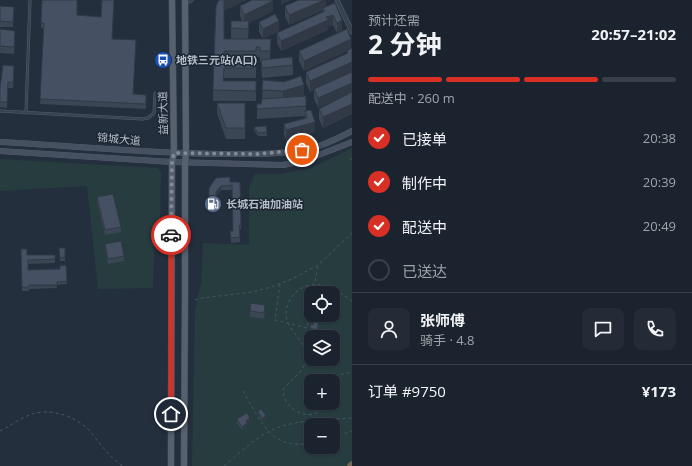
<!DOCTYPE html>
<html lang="zh">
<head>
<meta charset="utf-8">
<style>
  :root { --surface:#1b232e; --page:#242b36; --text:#f1f3f6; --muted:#a0a4aa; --line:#39404a; --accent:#d93025 }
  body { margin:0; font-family:"Open Sans","Noto Sans SC",sans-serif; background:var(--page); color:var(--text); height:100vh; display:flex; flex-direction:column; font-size:15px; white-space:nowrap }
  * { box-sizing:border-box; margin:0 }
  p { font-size:13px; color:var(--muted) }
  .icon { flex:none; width:22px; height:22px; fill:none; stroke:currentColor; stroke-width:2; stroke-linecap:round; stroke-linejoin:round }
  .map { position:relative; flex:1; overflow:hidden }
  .panel { display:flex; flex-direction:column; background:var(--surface); width:340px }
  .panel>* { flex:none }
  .tools { position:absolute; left:304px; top:286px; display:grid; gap:8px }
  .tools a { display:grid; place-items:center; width:36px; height:36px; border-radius:8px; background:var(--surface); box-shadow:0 1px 3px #0004,0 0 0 1px var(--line); font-size:20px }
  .pin { position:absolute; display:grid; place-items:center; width:34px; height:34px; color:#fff; margin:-17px; border:2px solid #fff; border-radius:50%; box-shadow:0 1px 4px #0007 }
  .courier { position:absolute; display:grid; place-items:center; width:40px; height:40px; margin:-20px; border:3px solid #d93025; border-radius:50%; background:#fff; color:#222; box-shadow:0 1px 5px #0007 }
  .head em { font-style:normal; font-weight:700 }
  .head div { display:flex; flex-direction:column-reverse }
  .head { display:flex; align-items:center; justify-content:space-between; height:68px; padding:0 16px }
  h1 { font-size:26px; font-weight:700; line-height:30px }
  .bar { display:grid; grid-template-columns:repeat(4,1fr); gap:6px 4px; align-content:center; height:48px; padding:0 16px }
  .bar i { height:5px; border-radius:3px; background:var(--line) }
  .bar .selected { background:var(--accent) }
  .bar p { grid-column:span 4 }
  .line { display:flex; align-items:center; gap:10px; padding:0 16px; border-top:1px solid var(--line) }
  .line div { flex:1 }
  .round { display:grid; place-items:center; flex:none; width:42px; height:42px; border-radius:8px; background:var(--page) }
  ol { padding:0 16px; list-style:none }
  li { display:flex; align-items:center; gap:12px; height:44px }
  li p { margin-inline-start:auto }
  li .icon { padding:4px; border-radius:50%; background:var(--accent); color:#fff; stroke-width:4 }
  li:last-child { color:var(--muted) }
  li i { width:22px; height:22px; border:2px solid var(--line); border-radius:50% }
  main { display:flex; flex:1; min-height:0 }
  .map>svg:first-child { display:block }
  .green { fill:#263c3f; fill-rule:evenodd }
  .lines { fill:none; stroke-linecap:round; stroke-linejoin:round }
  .service-casing { stroke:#565f6c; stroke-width:3 }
  .minor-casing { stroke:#565f6c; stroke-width:5 }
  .secondary-casing { stroke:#565f6c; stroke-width:6 }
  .primary-casing { stroke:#414a57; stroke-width:7 }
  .motorway-casing { stroke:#434c59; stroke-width:8 }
  .path { stroke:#44595c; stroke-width:1; stroke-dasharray:3 3; stroke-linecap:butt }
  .service { stroke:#38414e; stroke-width:2 }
  .minor { stroke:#38414e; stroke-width:4 }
  .secondary { stroke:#465061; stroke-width:5.5 }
  .primary { stroke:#56606e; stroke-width:6 }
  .motorway { stroke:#746855; stroke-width:7 }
  .wall { fill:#3b4654 }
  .shaded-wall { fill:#303945 }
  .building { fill:#455162; stroke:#303945 }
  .done { stroke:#828b98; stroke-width:4; stroke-dasharray:0 7.2 }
  .route { stroke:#d93025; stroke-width:5 }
  .labels { text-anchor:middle; stroke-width:3; stroke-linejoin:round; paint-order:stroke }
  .poi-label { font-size:11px; font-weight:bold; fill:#b4bcc9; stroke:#1d2633; text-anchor:start }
  .street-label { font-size:11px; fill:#b4bcc9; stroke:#1d2633 }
</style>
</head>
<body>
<main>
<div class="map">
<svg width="352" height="466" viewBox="0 0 352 466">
  <rect width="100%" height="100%" fill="#242f3e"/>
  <!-- green -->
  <path class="green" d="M352,148v315l-5,3h-155l3,-156 6,-27 2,-40 46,2v-58l6,-13h25l31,-6zM311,293h22v22h-22zM311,337h22v22h-22zM311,381h22v22h-22zM311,425h22v22h-22z
    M0,159l158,9 3,3 -1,54h-5l-2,63 -55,1 -11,-103 -87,5z"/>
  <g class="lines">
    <!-- service casing -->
    <g class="service-casing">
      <path id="service" d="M0,111l143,8 5,-1 6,-5 1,-20
        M26,113l4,-113"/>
    </g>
    <!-- minor casing -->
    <g class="minor-casing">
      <path id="minor" d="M337,0l15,32
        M185,3l6,-3"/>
    </g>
    <!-- secondary casing -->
    <g class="secondary-casing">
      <path id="secondary" d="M0,142c74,4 148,11 222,12 29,0 66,1 94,-7 12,-4 25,-10 36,-16
        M0,151l172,11 111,3 20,-4 49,-19"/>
    </g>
    <!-- primary casing -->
    <g class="primary-casing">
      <path id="primary" d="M171,466l1,-304 2,-9 -2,-153
        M184,466l1,-173v-131l1,-9 -1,-153"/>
    </g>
    <!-- motorway casing -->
    <g class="motorway-casing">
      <path id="motorway" d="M351,466l1,-1"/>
    </g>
    <!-- path -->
    <path class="path" d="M350,158l2,2
      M280,284l-5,36 32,8 4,-24
      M313,293l5,-27
      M195,300l7,-2 50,-6 19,-5 21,-8 26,-14 34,-32
      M331,381l7,-6 14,-3
      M243,391c17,28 27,60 68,52
      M325,403c-10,23 -42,8 -42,-13 7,-11 21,-17 23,-31 3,-18 -21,-28 -20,-46 1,-20 21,-33 39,-27 10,3 19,9 27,15
      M0,431c9,-4 17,-11 27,-15 22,-10 52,0 66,19 10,12 16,22 30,31
      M333,437l19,-6
      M224,466c14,-11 27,-25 44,-34 25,-13 56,-12 84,-14"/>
    <!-- service -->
    <use href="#service" class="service"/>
    <!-- minor -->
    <use href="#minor" class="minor"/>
    <!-- secondary -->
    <use href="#secondary" class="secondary"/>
    <!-- primary -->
    <use href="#primary" class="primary"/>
    <!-- motorway -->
    <use href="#motorway" class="motorway"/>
  </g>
  <!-- wall -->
  <path class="wall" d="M42,0l35,15 36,24 20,55 13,1v14l-106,-5 4,-76h-3z
    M326,0v7l9,-4 7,27 -5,3 -4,-8 -5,2v3l-47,21 -4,-8v-10l46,-21v-2l-34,15 -4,-9v-10z
    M0,6l14,6 -1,15h-13z
    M240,6l33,5 -24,12 -1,16h-17v-18h11l-2,-5z
    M224,11v28h47l-1,20 23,6v10l-31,3 -1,-17h-1v-4h-4v21h-32l-1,3h33v20h-43v-11z
    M259,22l20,9 -16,8 -4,-7z
    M0,29l15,8 -1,17 -14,-1z
    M347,29l4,10v10l1,-1v66l-29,14 -4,-9v-10l19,-10 -20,9 -4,-9v-9l-4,2 -4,-9v-11l41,-18v-3l-43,20 -5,-10v-10z
    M14,71l-1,17h-5l-1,20 -7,-1v-19z
    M263,80l41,15 -2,1h4v15l9,21 -29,9 -2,-7v-10l21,-6v-2l-48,3v-15h4l1,-5z
    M217,103h28v36h-19l-9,-26z
    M266,126l1,10h-9l-4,-6v-3z
    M230,182h10l1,43v4h-1v13l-9,1 -1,-12h3l-1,-41h-11l-5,7v15h-7v-24z
    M97,197l24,30v5l-16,3 -8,-33z
    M105,244l19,12v5l-16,3 -3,-15z
    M59,248h6v13h-5z
    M21,249l6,6h28v8l-27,1v6l32,-1 6,-4 1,19 -10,1v3l-28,1v2h-7z
    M265,310l-1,9 -14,-2v-6z
    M320,318l-3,15 -7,-1v-4z
    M258,411l8,8 -4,2 -4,-7z
    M237,419l13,2 -3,3v3l-5,3 -5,-7z"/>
  <!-- shaded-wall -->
  <path class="shaded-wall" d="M226,0h21l-23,11v-10z
    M281,0h10l-10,5z
    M324,0h2v9l-3,-1v2l-34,15v-10z
    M273,1v10l-24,12 -1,16 1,-16 -5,2v-10z
    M333,15v10l-5,2v3l-47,21v-10z
    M342,20v10l-5,3v-10z
    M279,21v10l-16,8v-10z
    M15,31v6l-1,17v-7z
    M351,39v10l-47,22v-10z
    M352,62v11l-42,19v-11z
    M352,83v10l-34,15v-10z
    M304,85v10l-21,7v-11z
    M352,104v10l-29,14v-11z
    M315,122v10l-29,9v-11z
    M221,186v4l-5,7v-5z
    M320,315v3l-3,15v-3z
    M266,416v3l-4,2v-3z
    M250,418v3l-3,3v3l-5,3v-3l4,-6z"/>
  <!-- building -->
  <path class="building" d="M42,0h35v15l24,2 1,-17h12l-2,39 24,1 -3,54 13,1v9l-106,-5 4,-76h-3z
    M219,0h7l-2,1v38h47l-1,12h-10v-4h-4v4h-32v8l32,1v8h-32l-1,13h33v10l-43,-1 3,-84z
    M252,0h20l1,1 -29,14 -4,-9z
    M299,0h25l-35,15 -4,-9z
    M335,3l7,17 -5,3 -4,-8 -7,2 2,3 -47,21 -4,-8 48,-22 -2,-3z
    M0,6l14,1 -1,15 -13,-1z
    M275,14l4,7 -16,8 -4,-7z
    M231,21h18l-1,8 -17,-1z
    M0,29l15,2 -1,16 -14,-1z
    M347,29l4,10 -47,22 -5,-10z
    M352,48v14l-42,19 -4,-9 42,-19 -1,-2z
    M292,57l1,8 -31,3 -1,-8z
    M3,65l11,1 -1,17 -5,-1 -1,20h-7v-14z
    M352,72v11l-34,15 -4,-9z
    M301,76l3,9 -21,6 -21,-1 1,-10 21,2z
    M352,92v12l-29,13 -4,-8z
    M306,96v10l-49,3v-5h4l1,-5z
    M217,103h28v25h-19z
    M311,110l4,12 -29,8 -2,-6 23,-6 -2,-7z
    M266,126l1,6 -9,1 -4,-6z
    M230,177v5h10l1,43h-2l1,12 -9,1 -1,-7h3l-1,-46 -11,1 -5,6v16h-7v-20l7,-10z
    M113,194l8,33 -16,3 -8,-33z
    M121,241l3,15 -16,3 -3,-15z
    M59,248h6v9l-5,1z
    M21,249h6v6h28v4l-27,1v10l32,-1v-3l6,-1 1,16 -10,1v3h-28v2h-7z
    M251,303l14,2 -1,8 -14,-2z
    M315,315h5l-3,15 -7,-2 1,-4 2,1z
    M261,409l5,7 -4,2 -4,-7z
    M247,413l3,5 -4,3 1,2 -5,4 -5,-8z"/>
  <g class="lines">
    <!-- done -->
    <path class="done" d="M171,235l1,-73 2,-9 83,1 45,-4"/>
    <!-- route -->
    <path class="route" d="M171,414v-179"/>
  </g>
  <!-- icons -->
  <defs>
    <g id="bus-disc" transform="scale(0.9)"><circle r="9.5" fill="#1a4fb4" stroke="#1d2633"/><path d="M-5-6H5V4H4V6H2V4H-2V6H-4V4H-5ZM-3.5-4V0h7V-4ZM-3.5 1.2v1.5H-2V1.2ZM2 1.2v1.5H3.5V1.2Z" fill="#fff"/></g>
    <g id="fuel-disc" transform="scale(0.9)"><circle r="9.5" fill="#5c6f8a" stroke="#1d2633"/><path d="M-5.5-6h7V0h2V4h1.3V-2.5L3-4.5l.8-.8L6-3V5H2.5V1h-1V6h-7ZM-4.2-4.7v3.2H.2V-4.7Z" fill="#fff"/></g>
  </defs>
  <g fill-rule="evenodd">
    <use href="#bus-disc" x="163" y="60"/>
    <use href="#fuel-disc" x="213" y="204"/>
  </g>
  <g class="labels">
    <!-- poi labels -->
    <g class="poi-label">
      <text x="176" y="64">地铁三元站(A口)</text>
      <text x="226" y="208">长城石油加油站</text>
    </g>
    <!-- street labels -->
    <g class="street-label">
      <text transform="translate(163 113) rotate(-91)" y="4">益新大道</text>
      <text transform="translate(119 139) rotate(5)" y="4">锦城大道</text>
    </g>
  </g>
</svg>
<div class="tools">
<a><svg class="icon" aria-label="locate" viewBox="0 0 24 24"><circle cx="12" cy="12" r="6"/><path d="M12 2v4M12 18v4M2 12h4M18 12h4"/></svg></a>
<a><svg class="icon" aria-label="layers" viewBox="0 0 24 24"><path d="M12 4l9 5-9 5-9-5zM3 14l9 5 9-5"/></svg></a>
<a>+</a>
<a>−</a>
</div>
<div class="pin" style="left:302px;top:150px;background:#ea580c"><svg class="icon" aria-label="bag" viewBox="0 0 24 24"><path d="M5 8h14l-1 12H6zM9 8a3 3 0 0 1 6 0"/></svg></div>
<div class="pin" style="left:171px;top:414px;background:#1f2937"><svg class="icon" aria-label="home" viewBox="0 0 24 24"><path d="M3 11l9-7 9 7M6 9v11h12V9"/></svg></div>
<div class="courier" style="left:171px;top:235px"><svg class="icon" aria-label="car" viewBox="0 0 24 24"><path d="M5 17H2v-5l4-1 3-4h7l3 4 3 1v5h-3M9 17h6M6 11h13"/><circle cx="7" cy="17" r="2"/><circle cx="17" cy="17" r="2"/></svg></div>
</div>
<section class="panel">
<div class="head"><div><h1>2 分钟</h1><p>预计还需</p></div><em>20:57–21:02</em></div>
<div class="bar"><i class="selected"></i><i class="selected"></i><i class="selected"></i><i></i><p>配送中 · 260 m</p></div>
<ol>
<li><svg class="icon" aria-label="check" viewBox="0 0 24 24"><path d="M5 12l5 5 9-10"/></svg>已接单<p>20:38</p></li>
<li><svg class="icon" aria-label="check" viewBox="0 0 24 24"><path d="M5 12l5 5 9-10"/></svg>制作中<p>20:39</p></li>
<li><svg class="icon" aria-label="check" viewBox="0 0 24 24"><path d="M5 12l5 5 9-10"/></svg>配送中<p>20:49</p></li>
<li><i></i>已送达</li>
</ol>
<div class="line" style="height:72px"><a class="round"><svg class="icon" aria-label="person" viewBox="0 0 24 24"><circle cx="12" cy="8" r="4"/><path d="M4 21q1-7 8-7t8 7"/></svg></a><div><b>张师傅</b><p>骑手 · 4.8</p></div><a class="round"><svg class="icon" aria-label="chat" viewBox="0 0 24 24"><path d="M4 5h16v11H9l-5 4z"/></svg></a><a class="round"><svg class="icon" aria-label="phone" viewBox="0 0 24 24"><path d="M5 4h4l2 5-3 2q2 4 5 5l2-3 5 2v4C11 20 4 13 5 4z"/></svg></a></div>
<div class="line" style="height:52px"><div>订单 #9750</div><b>¥173</b></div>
</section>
</main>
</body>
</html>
